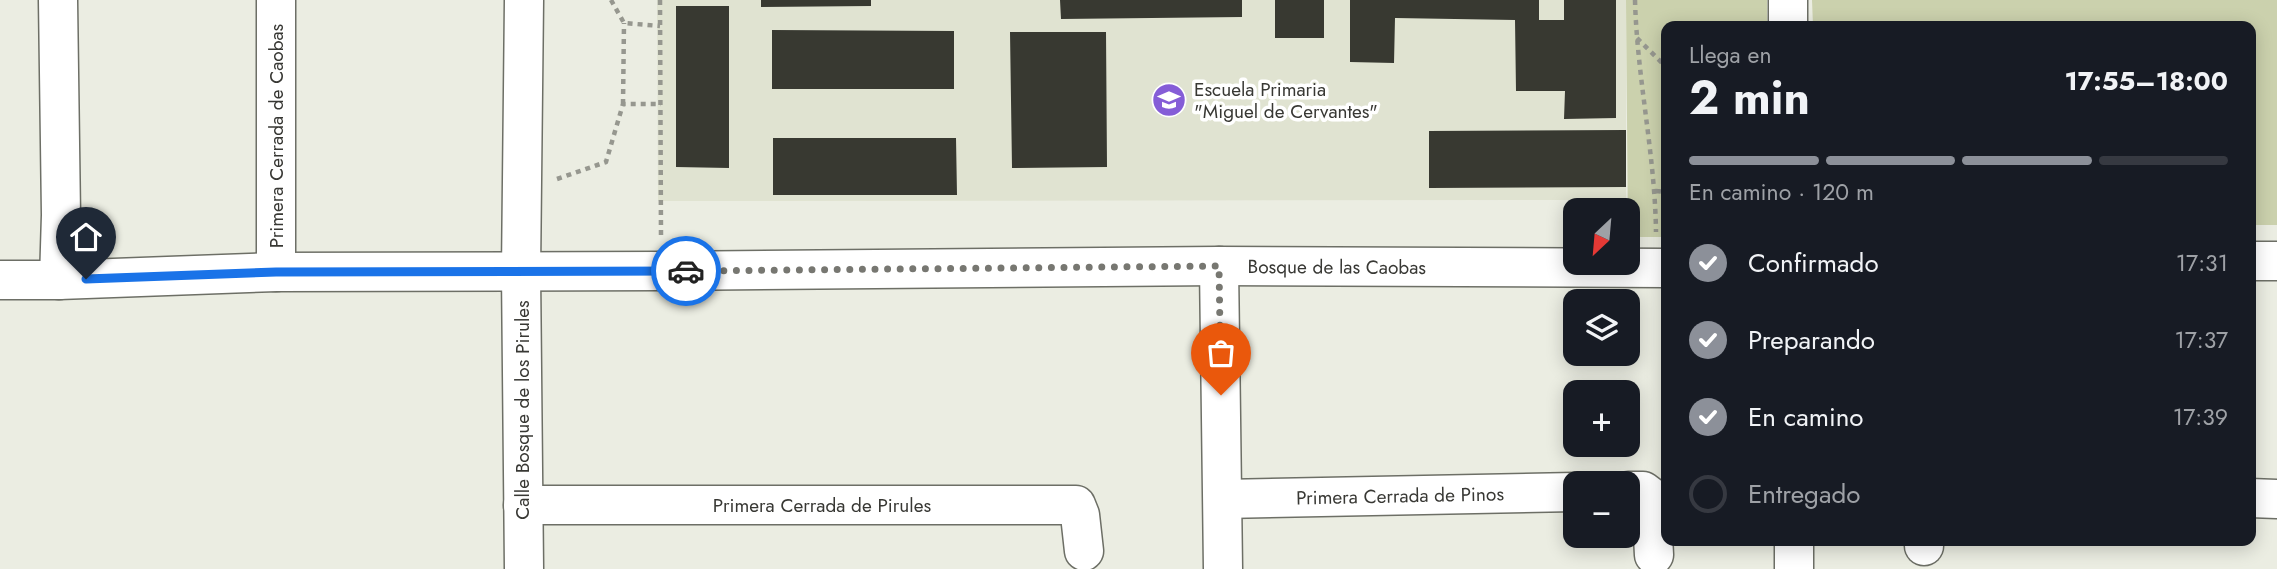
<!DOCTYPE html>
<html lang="es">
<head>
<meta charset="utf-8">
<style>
  :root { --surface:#171b24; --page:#20242c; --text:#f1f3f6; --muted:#9ea1a6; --line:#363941; --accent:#8c9099 }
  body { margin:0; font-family:Jost,sans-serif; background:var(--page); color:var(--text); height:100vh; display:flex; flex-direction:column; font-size:26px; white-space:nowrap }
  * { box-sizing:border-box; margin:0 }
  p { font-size:23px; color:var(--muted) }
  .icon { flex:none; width:38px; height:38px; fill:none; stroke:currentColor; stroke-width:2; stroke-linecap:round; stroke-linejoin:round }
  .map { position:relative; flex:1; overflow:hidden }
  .panel { position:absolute; left:1661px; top:21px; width:595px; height:525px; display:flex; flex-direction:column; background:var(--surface); border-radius:14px; box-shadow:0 4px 18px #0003 }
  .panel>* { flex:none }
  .needle { width:46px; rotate:206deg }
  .controls { position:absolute; left:1563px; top:198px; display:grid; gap:14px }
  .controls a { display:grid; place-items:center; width:77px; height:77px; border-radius:14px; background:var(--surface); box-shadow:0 4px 18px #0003; font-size:35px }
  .pin { position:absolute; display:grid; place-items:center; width:60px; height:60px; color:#fff; margin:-72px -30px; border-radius:50% 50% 50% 0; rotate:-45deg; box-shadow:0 0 7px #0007 }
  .pin .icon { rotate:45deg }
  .courier { position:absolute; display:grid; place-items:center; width:70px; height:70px; margin:-35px; border:5px solid #1a73e8; border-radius:50%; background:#fff; color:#222; box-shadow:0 2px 9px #0007 }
  .overview em { font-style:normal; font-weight:700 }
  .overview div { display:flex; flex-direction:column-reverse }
  .overview { display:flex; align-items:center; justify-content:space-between; height:119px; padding:0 28px }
  h1 { font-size:46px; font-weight:700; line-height:52px }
  .bar { display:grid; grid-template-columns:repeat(4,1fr); gap:10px 7px; align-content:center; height:84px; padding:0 28px }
  .bar i { height:9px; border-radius:5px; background:var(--line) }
  .bar .selected { background:var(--accent) }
  .bar p { grid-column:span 4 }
  ol { padding:0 28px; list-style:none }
  li { display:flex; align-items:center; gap:21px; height:77px }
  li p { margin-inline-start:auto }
  li .icon { padding:7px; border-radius:50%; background:var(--accent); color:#fff; stroke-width:4 }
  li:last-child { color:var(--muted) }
  li i { width:38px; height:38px; border:4px solid var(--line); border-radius:50% }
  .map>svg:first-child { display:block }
  .built { fill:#e0e3d1 }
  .green { fill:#cbd1ad }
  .building { fill:#383931 }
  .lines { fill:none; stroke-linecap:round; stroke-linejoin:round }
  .minor-casing { stroke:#6d6f66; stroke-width:41 }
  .path { stroke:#96978f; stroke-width:4.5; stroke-dasharray:5 5; stroke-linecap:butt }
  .minor { stroke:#fff; stroke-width:38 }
  .done { stroke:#777771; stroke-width:7; stroke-dasharray:0 12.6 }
  .route { stroke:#1a73e8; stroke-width:9 }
  .labels { text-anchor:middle; stroke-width:7; stroke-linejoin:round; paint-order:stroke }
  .poi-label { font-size:19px; fill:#383834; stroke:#fff; text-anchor:start }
  .street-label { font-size:19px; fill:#383834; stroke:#fff }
</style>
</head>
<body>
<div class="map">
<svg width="2277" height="569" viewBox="0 0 2277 569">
  <rect width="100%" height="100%" fill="#ebede2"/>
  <!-- built -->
  <path class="built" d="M657,0h969v200l-968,1z"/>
  <!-- green -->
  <path class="green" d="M1626,0h141v26h-101v211h-38z
    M1812,0h465v225h-26l-1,-199h-437z"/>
  <!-- building -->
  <path class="building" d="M761,0h110v6l-110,1z
    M1060,0h182v17l-181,2z
    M1275,0h49v38h-49z
    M1350,0h189v20h25v-20h52v118l-52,1 1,-28h-49l-1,-71 -120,-2 -1,45 -44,-1z
    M676,6h53v162l-53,-1z
    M772,30l182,1v58h-182z
    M1010,32h96l1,135 -95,1z
    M1626,130v57l-197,1v-57z
    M773,138h183l1,57h-184z"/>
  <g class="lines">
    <!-- minor casing -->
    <g class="minor-casing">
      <g id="minor">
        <path d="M58,0l3,215 -2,65"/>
        <path d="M1788,26v-26"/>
        <path d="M2250,261h27"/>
        <path d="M1219,266l4,303"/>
        <path d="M276,272v-272"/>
        <path id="s1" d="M0,280h59l217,-8 385,-1 558,-5 447,2"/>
        <path d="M1628,491h15l8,6 3,58"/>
        <path d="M2250,498l27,1"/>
        <path id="s2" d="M1223,499l352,-7"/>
        <path id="s3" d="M523,505h553l4,10 4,36"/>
        <path d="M1794,541v28"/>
        <path d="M1924,546v-5"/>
        <path d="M524,569l-3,-297 3,-272"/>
      </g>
    </g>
    <!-- path -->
    <path class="path" d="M611,0l13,23 36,3
      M660,0l1,237
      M1635,0c2,78 20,154 21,232
      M1637,38l29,29
      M623,104l1,-81
      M557,179l49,-17 17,-58h38
      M1656,191l10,1"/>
    <!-- minor -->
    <use href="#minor" class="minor"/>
  </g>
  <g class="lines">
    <!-- done -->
    <path class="done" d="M686,271l533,-5 2,129"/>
    <!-- route -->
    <path class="route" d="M86,279l190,-7 410,-1"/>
  </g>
  <!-- icons -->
  <defs>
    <g id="school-disc" transform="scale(1.75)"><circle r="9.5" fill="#855dd7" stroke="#fff"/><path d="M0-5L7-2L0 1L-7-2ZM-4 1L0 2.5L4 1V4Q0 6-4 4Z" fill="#fff"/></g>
  </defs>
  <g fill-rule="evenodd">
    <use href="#school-disc" x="1169" y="100"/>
  </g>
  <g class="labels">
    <!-- poi labels -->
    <g class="poi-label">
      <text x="1194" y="96">Escuela Primaria<tspan x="1194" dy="22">"Miguel de Cervantes"</tspan></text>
    </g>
    <!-- street labels -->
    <g class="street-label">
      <text transform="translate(276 136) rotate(-90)" y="7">Primera Cerrada de Caobas</text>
      <text dy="7" stroke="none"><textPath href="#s1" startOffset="1337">Bosque de las Caobas</textPath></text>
      <text transform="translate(522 410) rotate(-90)" y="7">Calle Bosque de los Pirules</text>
      <text dy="7" stroke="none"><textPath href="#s2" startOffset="177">Primera Cerrada de Pinos</textPath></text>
      <text dy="7" stroke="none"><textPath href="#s3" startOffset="299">Primera Cerrada de Pirules</textPath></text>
    </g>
  </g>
</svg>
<div class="controls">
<a><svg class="needle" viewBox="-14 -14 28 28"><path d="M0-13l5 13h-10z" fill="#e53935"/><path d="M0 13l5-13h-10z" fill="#9ea1a6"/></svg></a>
<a><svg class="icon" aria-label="layers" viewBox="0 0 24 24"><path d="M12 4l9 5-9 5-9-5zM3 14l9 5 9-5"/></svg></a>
<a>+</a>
<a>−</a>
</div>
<div class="pin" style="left:1221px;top:395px;background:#ea580c"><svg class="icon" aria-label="bag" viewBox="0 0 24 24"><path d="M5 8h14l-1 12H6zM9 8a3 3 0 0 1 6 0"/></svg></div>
<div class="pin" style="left:86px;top:279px;background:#1f2937"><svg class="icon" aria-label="home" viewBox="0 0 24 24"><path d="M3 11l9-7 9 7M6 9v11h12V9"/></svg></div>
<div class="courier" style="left:686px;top:271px"><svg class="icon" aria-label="car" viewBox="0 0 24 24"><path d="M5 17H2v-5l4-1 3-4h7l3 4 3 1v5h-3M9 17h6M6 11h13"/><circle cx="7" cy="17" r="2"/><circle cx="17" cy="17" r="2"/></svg></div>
<section class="panel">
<div class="overview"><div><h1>2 min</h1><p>Llega en</p></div><em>17:55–18:00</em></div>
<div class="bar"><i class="selected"></i><i class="selected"></i><i class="selected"></i><i></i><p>En camino · 120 m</p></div>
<ol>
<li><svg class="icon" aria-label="check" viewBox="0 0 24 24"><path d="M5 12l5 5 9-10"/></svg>Confirmado<p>17:31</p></li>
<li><svg class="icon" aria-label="check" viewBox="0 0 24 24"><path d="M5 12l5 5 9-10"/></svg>Preparando<p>17:37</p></li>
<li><svg class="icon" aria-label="check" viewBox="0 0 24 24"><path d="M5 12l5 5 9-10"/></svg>En camino<p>17:39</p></li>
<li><i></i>Entregado</li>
</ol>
</section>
</div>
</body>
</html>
